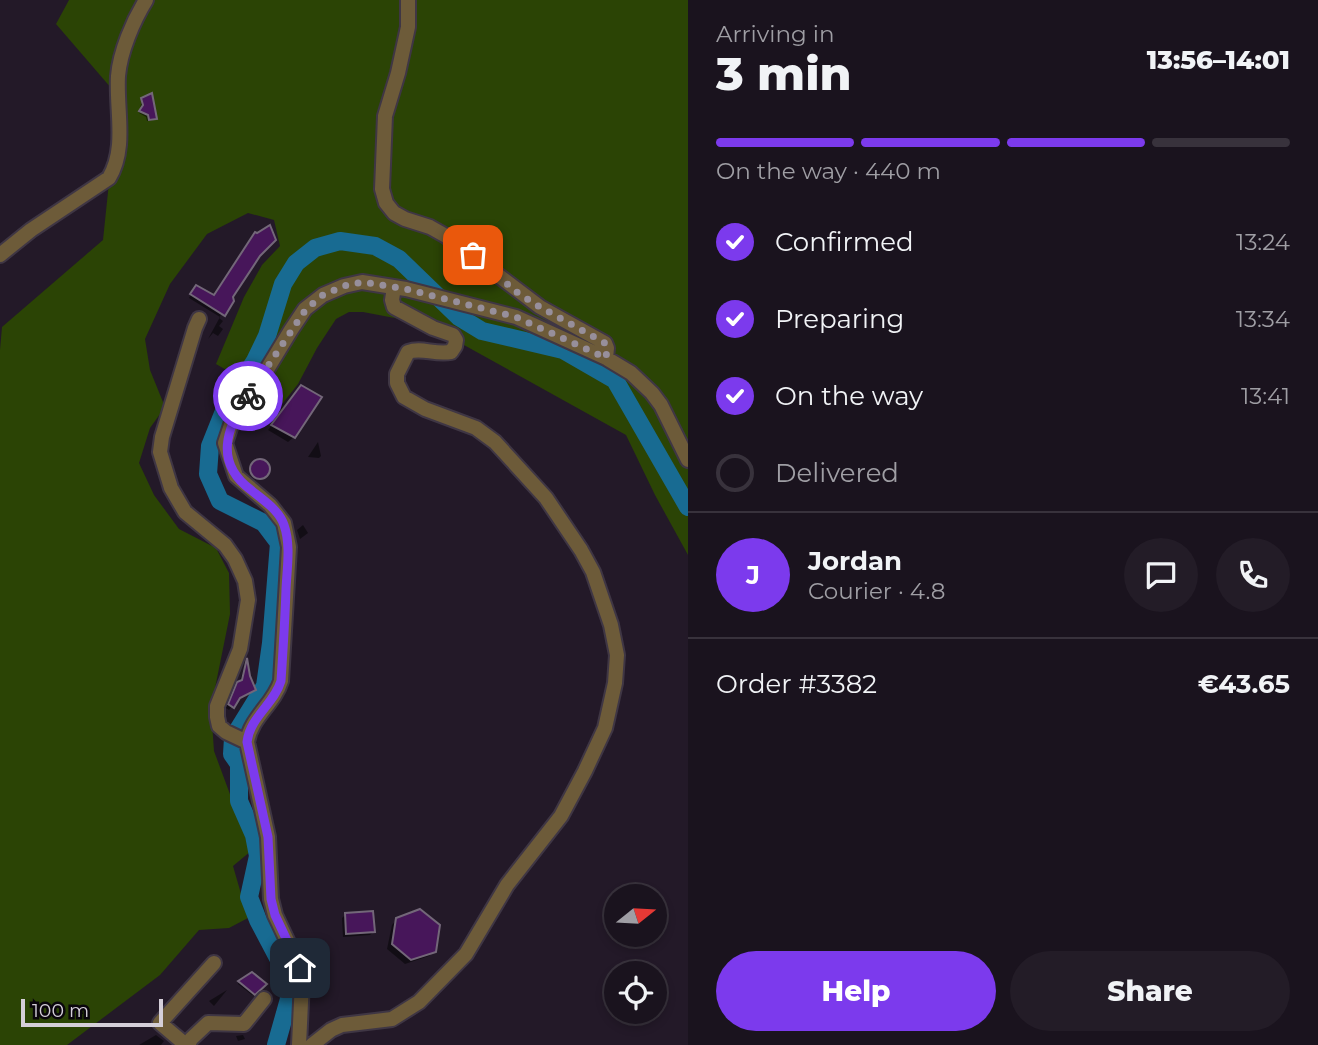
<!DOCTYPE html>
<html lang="en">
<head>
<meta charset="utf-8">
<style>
  :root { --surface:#1a131e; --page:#231c27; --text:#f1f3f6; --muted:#9f9ea4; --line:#38323c; --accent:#7c3aed }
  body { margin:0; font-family:Montserrat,sans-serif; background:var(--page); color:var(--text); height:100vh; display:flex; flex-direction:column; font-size:26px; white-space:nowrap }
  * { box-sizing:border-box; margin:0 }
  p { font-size:23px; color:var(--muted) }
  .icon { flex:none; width:38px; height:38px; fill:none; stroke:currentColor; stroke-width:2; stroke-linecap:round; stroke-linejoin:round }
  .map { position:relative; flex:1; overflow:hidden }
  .details { display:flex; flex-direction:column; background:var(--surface); width:630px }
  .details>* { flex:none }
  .needle { width:46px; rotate:72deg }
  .fabs { position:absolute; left:604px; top:884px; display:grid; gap:14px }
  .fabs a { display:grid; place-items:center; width:63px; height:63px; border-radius:50%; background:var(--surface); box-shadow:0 4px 10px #0003,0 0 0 2px var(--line); font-size:35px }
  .scale { position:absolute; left:21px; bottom:18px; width:142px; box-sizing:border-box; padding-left:7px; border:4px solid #d5cfd9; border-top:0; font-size:19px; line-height:24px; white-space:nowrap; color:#d5cfd9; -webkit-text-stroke:5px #0a060c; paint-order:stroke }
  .pin { position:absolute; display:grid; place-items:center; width:60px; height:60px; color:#fff; margin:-30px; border-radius:14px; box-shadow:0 4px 10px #0006 }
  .courier { position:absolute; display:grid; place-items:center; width:70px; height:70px; margin:-35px; border:5px solid #7c3aed; border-radius:50%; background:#fff; color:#222; box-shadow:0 2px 9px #0007 }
  .overview em { font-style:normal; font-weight:800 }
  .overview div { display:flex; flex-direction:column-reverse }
  .overview { display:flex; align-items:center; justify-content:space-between; height:119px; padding:0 28px }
  h1 { font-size:46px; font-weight:800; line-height:52px }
  .bar { display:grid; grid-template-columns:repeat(4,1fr); gap:10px 7px; align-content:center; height:84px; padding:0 28px }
  .bar i { height:9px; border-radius:5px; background:var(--line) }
  .bar .current { background:var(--accent) }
  .bar p { grid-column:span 4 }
  .line { display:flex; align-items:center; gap:18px; padding:0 28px; border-top:2px solid var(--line) }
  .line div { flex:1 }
  .round { display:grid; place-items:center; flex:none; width:74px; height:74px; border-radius:37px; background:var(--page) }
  ol { padding:0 28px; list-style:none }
  li { display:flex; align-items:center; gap:21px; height:77px }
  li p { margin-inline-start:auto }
  li .icon { padding:7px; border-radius:50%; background:var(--accent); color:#fff; stroke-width:4 }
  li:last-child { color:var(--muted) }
  li i { width:38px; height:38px; border:4px solid var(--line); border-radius:50% }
  .primary-button { display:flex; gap:14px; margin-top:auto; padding:14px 28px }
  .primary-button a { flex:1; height:80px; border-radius:42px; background:var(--accent); color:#fff; font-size:28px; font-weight:800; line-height:80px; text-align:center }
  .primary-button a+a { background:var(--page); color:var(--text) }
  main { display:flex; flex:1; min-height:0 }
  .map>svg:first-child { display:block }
  .green { fill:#2b4405 }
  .shadow { fill:#0007 }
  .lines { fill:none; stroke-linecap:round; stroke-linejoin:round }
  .river { stroke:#186b92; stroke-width:18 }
  .building { fill:#47165a; stroke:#736779; stroke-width:2 }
  .minor-casing { stroke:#3f3644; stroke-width:18 }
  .minor { stroke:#6d5b39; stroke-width:14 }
  .done { stroke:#978f9b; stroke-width:7; stroke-dasharray:0 12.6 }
  .route { stroke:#7c3aed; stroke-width:9 }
</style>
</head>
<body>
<main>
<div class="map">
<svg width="688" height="1045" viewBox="0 0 688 1045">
  <rect width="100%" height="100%" fill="#231928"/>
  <!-- green -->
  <path class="green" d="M69,0h619v555l-33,-60 -29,-60 -200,-111 -63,-12h-14l-13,7 -19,29 -19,36 -15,19 -67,-39 28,-67 18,-32 18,-19 -6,-26 -26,-7 -41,21 -37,50 -25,55 5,31 15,37 -15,21 -11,35 15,32 25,34 37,19 13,25 1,41 -19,94 3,43 37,100 -18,15 15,52 -19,10 -30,2 -39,45 -93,70h-67v-695l2,-23 101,-87 15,-144 -62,-72z"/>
  <!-- shadow -->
  <path class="shadow" d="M142,100l13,18 -2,2 -6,1 -1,-4 -7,-4z
    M258,255l-39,63 4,3 -4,5 4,3 -5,7 -5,-3 -5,6 12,-22 -31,-19 4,-8 20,7z
    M296,392l-2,45 -6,5 -20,-12z
    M318,442l3,14 -2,2 -11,-1z
    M249 470a9 9 0 1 1 18 0a9 9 0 1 1-18 0Z
    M303,525l5,8 -8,6 -3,-9z
    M246,662l3,15 5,12 -17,11 -8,10 -3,-2 8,-20 5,-5z
    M345,915l28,17 -3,3 -27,2 -1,-19z
    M397,919l37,32 -5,5 -24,8 -18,-15 5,-24z
    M239,982l25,2 -12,11 -14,-11z
    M227,990l-13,16 -5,-5z
    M156,1035l8,6 -3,4h-22z
    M243,1035l2,4 -7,2 -2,-5z"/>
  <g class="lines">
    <!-- river -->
    <path class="river" d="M276,1045l13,-46 -2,-24 -29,-55 -9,-23 9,-41 -4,-21 -15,-34v-37l-7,-10 1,-16 32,-52 6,-43 8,-100 -15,-20 -44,-22 -12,-27 2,-28 16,-40 29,-45 12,-25 16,-52 13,-21 19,-15 25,-7 35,5 24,13 60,58 23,14 81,19 52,30 73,127"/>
  </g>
  <!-- building -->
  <path class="building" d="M152,93l5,26 -8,1 -1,-5 -9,-4 4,-6 -2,-7z
    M270,225l6,15 -16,16 -27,41 1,4 -9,15 -35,-22 6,-9 18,10 41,-63 2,1z
    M301,385l21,12 -27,41 -24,-13z
    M250 469a10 10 0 1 1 20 0a10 10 0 1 1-20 0Z
    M247,658l3,18 6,14 -16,8 -6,10 -6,-4 9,-22 5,-2z
    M420,909l20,16 -4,27 -25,8 -19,-16 4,-26z
    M373,911l2,21 -29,2 -1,-21z
    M252,972l15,12 -12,11 -17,-14z"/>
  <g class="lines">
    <!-- minor casing -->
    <g class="minor-casing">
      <path id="minor" d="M408,0v27l-10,46 -13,43 -3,73 4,14 8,10 11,6 25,8 16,9 94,71 65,36 2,5 -1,10
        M0,255l31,-25 78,-52c18,-30 7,-67 9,-102 2,-24 15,-55 28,-76
        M199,319l-4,9 -33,109 -2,15 11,36 14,24 40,33 10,14 10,22 3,19 -8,49 -23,57v11l2,9 7,6 21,10
        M186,1045l-26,-22 54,-60
        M188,1045l3,-6 17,-16 36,1 20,-25
        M299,1045l3,-64 -2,-13 -25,-53 -4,-16 -3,-62 -21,-95c4,-25 27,-38 34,-61l8,-134 -5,-24 -14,-18 -34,-29 -11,-33 9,-27 29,-40 28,-46 14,-21 18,-14 21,-9 18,-4 44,7 110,28 90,41 25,15 21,20 9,12 27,55
        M312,1045l19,-15 11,-5 50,-6 27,-17 47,-48 41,-69 54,-69 24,-45 20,-43 10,-45 2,-28 -6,-30 -18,-53 -12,-22 -35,-52 -51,-56 -19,-14 -51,-19 -21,-12 -7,-14v-9l11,-22c14,-5 26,3 43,0l4,-6 1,-6 -3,-5 -20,-7 -39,-21 -2,-7 2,-13"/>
    </g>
    <!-- minor -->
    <use href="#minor" class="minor"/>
  </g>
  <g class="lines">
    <!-- done -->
    <path class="done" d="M248,396l58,-87 17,-14 21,-9 18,-4 44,7 110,28 90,41 1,-10 -2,-5 -65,-36 -22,-14 -45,-38"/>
    <!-- route -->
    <path class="route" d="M248,396c-22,32 -34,67 3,94 12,10 28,20 33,35 7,20 3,43 2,64 -1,31 -3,62 -5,92 -7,23 -31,36 -34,61l21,95 3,62 4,16 25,53"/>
  </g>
</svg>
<div class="fabs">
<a><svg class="needle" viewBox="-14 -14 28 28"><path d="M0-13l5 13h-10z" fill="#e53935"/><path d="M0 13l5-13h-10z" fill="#9f9ea4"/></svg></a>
<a><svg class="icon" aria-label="locate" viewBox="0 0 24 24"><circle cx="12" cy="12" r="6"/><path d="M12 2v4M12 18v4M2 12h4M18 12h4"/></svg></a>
</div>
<div class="scale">100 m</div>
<div class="pin" style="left:473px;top:255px;background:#ea580c"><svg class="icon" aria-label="bag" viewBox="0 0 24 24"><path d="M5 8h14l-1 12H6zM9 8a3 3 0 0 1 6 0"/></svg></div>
<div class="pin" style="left:300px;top:968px;background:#1f2937"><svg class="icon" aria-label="home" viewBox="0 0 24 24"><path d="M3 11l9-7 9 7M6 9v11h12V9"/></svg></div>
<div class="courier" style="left:248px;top:396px"><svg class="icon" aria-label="bike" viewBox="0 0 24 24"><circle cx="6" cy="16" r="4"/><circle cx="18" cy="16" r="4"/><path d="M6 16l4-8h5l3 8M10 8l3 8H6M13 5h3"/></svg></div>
</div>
<section class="details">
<div class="overview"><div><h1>3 min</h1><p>Arriving in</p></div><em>13:56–14:01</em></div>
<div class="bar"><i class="current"></i><i class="current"></i><i class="current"></i><i></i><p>On the way · 440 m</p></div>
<ol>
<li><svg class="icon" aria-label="check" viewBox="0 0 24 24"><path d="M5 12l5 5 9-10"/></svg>Confirmed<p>13:24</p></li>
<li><svg class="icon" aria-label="check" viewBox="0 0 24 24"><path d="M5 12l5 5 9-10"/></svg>Preparing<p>13:34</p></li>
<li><svg class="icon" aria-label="check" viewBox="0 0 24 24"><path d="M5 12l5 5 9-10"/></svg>On the way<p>13:41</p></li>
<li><i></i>Delivered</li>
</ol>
<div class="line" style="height:126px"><b class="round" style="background:var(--accent);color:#fff">J</b><div><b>Jordan</b><p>Courier · 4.8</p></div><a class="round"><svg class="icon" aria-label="chat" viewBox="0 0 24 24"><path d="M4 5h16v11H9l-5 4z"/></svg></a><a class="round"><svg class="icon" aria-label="phone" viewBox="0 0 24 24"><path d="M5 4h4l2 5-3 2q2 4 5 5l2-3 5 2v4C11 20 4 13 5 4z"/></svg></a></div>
<div class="line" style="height:91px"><div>Order #3382</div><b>€43.65</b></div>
<div class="primary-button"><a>Help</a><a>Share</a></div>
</section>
</main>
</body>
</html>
